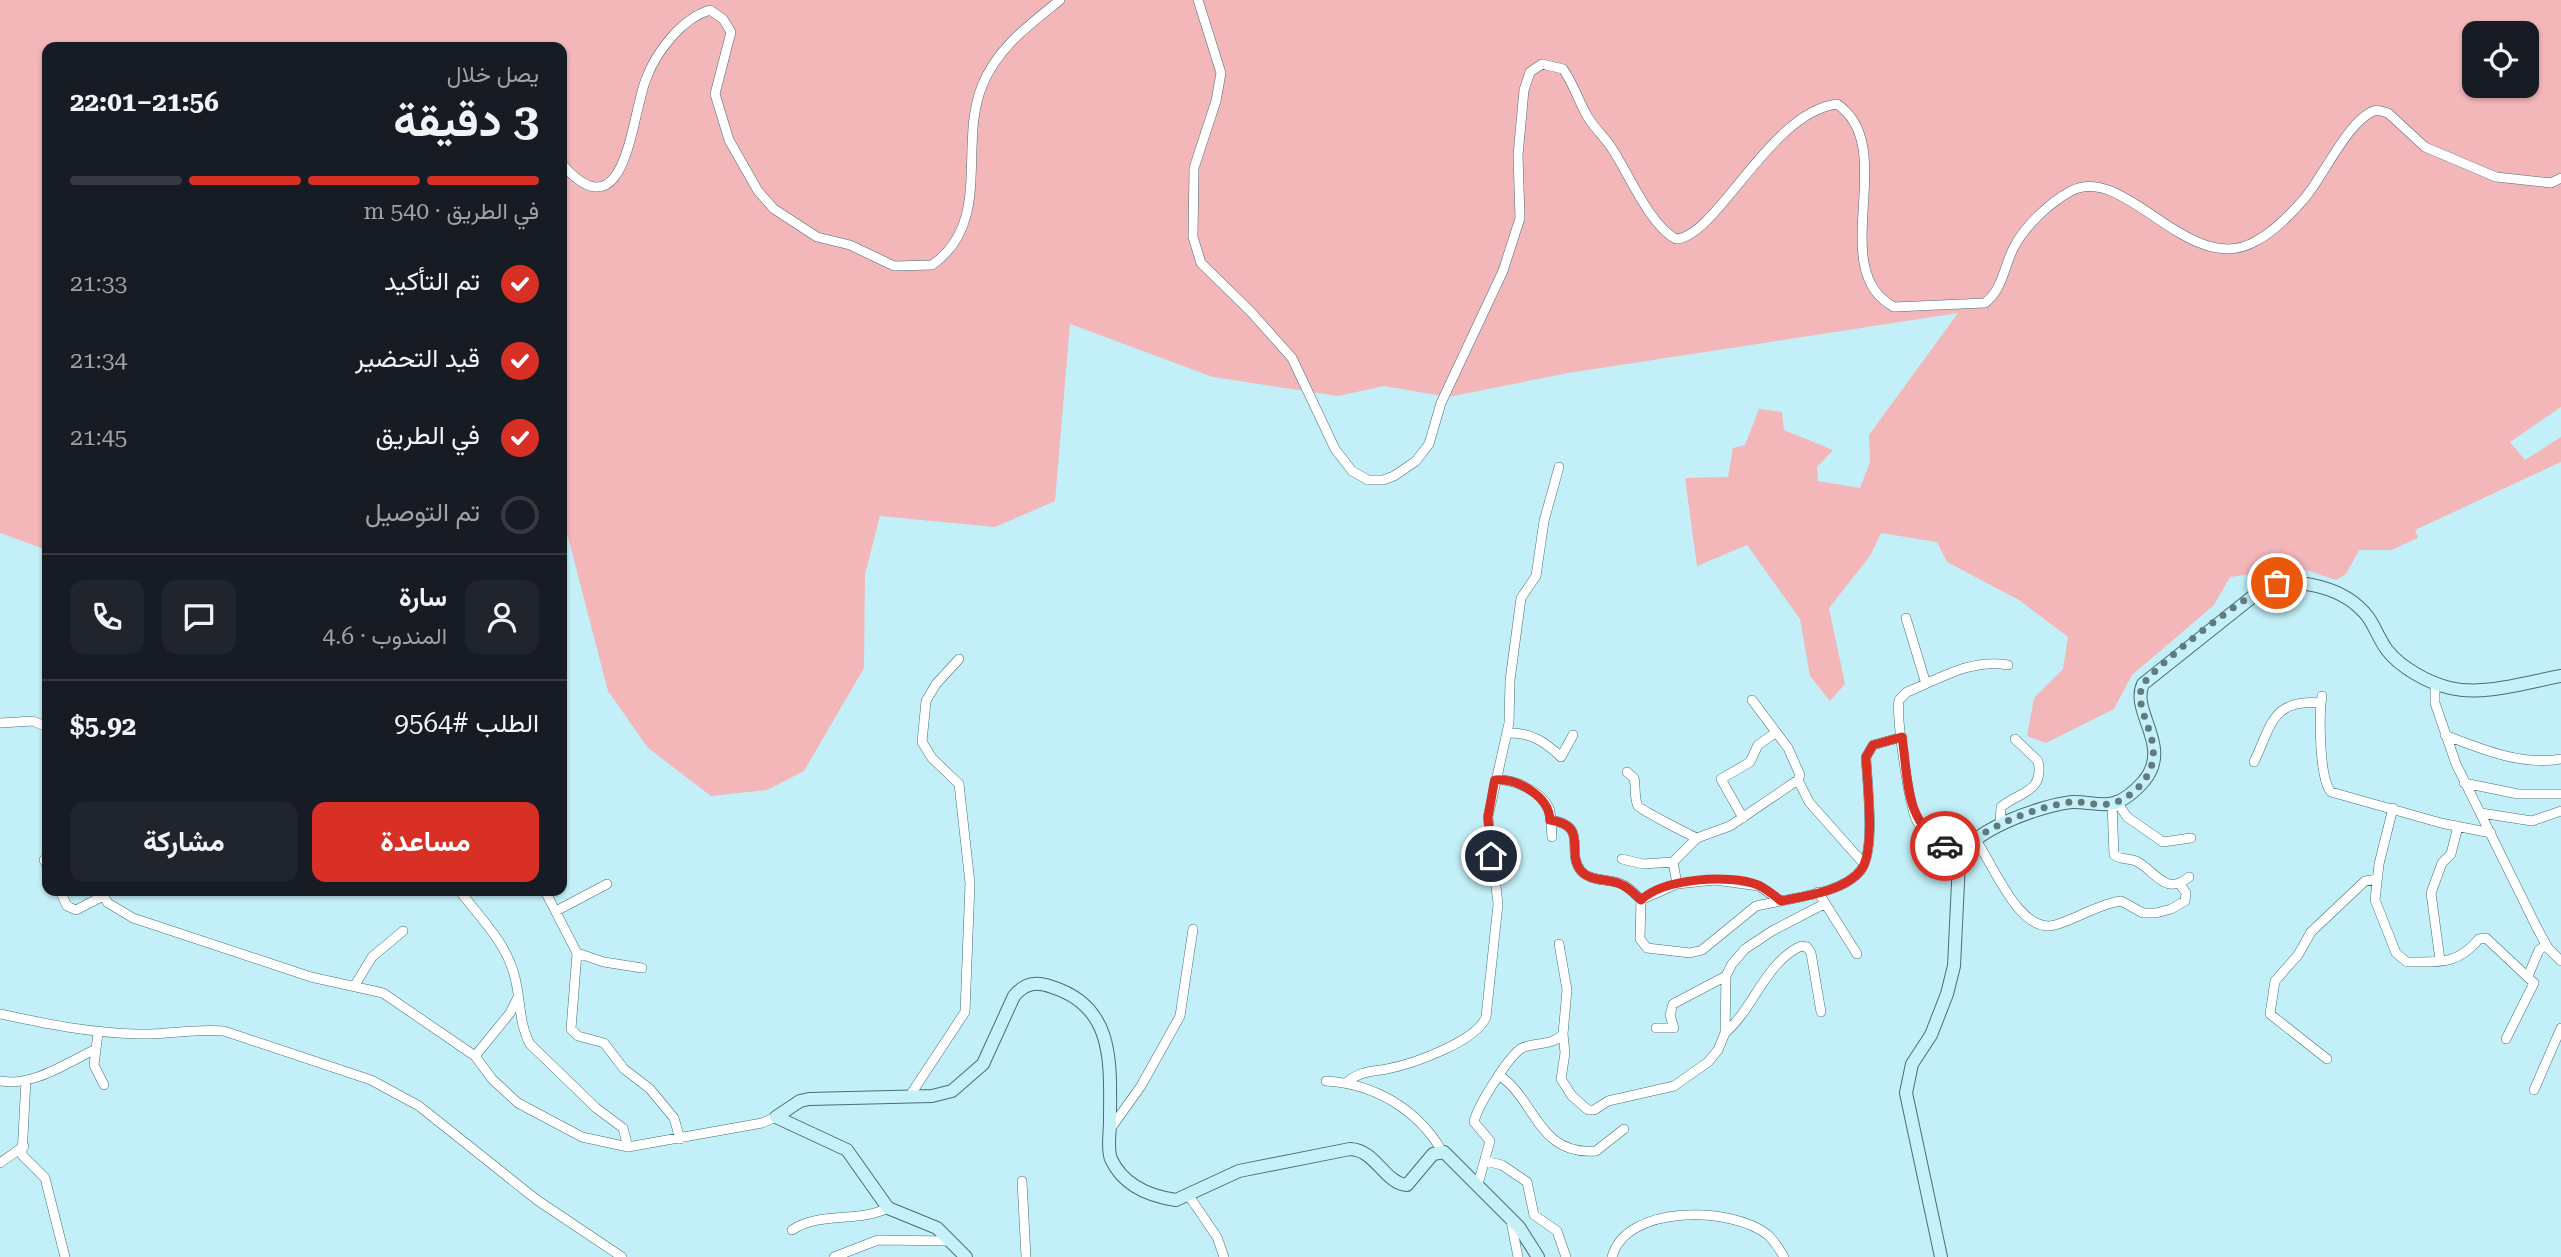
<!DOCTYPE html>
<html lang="ar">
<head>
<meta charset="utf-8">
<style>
  :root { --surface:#171b24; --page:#20242c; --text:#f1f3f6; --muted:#9ea1a6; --line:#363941; --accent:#d93025 }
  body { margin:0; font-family:"Roboto Serif",Vazirmatn,serif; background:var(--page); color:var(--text); direction:rtl; height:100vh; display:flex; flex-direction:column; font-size:26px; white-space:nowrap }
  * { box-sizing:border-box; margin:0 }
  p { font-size:23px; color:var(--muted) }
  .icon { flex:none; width:38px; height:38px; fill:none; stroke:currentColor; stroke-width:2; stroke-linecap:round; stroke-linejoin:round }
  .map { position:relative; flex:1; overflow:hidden; direction:ltr }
  .details { position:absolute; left:42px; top:42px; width:525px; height:854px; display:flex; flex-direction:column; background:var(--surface); border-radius:14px; box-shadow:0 2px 5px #0004; direction:rtl }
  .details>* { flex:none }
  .fabs { position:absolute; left:2462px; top:21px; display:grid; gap:14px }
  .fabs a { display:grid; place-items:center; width:77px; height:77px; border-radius:14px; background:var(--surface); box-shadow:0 2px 5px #0004; font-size:35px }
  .pin { position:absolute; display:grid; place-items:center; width:60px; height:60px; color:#fff; margin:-30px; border:4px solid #fff; border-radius:50%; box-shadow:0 2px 7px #0007 }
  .courier { position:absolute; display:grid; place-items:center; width:70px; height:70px; margin:-35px; border:5px solid #d93025; border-radius:50%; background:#fff; color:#222; box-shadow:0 2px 9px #0007 }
  .head em { font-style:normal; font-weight:700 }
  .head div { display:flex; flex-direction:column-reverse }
  .head { display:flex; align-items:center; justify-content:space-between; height:119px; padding:0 28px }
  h1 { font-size:46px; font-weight:700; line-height:52px }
  .bar { display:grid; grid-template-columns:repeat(4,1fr); gap:10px 7px; align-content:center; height:84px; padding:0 28px }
  .bar i { height:9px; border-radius:5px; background:var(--line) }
  .bar .on { background:var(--accent) }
  .bar p { grid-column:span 4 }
  .line { display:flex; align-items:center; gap:18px; padding:0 28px; border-top:2px solid var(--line) }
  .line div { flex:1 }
  .round { display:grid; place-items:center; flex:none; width:74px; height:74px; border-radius:14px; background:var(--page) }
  ol { padding:0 28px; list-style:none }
  li { display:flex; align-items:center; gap:21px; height:77px }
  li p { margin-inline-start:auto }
  li .icon { padding:7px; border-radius:50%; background:var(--accent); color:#fff; stroke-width:4 }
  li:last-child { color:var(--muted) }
  li i { width:38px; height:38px; border:4px solid var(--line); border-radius:50% }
  .action { display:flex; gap:14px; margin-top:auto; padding:14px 28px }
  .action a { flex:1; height:80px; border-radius:14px; background:var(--accent); color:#fff; font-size:28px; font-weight:700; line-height:80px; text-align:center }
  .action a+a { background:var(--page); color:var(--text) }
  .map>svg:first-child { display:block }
  .green { fill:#f3b6b9; fill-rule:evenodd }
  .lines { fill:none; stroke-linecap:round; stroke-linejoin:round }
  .street-casing { stroke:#466f76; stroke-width:10 }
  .secondary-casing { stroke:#466f76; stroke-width:14 }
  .street { stroke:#fff; stroke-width:9 }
  .secondary { stroke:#c7f1f8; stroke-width:12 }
  .done { stroke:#607b80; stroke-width:7; stroke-dasharray:0 12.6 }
  .route { stroke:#d93025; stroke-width:9 }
</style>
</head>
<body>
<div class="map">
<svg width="2561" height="1257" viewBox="0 0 2561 1257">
  <rect width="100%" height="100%" fill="#c3f0f8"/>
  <!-- green -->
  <path class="green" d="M0,0h2561v407l-51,35 15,18 36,-23v25l-146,68 3,8 -27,12h-32l-13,24 -10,6 -39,-13 -67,10 -16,28 -82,70 -18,34 -68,34 -19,-7 7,-38 29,-29 5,-32 -49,-37 -72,-38 -10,-20 -56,-9 -11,23 -41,52 16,76 -15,17 -20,-25 -10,-57 -53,-74 -50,21 -12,-88 43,-1 5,-29 12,-3 14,-36 23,3 2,18 49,20 -16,17 1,14 42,7 10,-26 -1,-27 89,-122 -390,60 -120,24 -64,-11 -46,10 -125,-19 -143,-53 -15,177 -60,26 -115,-11 -15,58 -1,94 -60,103 -37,19 -56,6 -63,-48 -40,-57 -46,-177v-467h-515v503l-47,-17zM2474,33h53v53h-53z"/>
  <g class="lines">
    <!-- street casing -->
    <g class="street-casing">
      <path id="street" d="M1198,0l23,73 -5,28 -22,67 -1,69 8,26 50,49 41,46 43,91 17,22 16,9h15l11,-4 22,-15 13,-17 12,-41 62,-132 17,-53 -2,-63 6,-65 6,-18 12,-8 21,5c10,14 14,28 22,43 6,13 18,23 26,35 17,25 39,79 65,92 41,-2 94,-127 161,-135 64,43 -13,166 57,203l91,-4c18,-14 19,-37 29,-56 11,-21 36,-45 57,-56 54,-29 119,89 185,50 17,-9 35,-27 48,-42 20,-23 46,-83 73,-89l11,3 37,34 71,30 55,6 10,-5
        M562,164c64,73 69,-47 84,-85 10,-27 36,-61 64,-69l13,9 8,13 -16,62 14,46 29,51 16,18 43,28 33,8 44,21 38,-1c61,-43 26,-119 50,-179 15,-38 47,-61 78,-86
        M1906,618l20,66
        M2435,683v20l21,61 81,164 11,20 13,13
        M2322,696c-3,19 -3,82 9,96l110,31 50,10
        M0,723l33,-2 14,6
        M1508,733c23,-1 37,9 53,24l12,-22
        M2445,735c36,14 77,31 116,24
        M2254,762c18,-38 18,-63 67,-59
        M1627,772l7,6c2,8 0,21 4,28 2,3 51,29 59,32l33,-12 68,-46 2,-5 -12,-27 -36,-48
        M1495,780c17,-2 46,11 54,28 3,8 2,20 3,29
        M1798,780l11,22 55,62
        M2464,783l54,11h43
        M2117,802l10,15 36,25 28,-4
        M2112,803l2,52c7,5 14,3 22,6 20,10 29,36 53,16
        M2393,808l-14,56 -4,36 21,53 11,9c33,0 50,3 72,-23l7,-1 48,45 -28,56
        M2481,813l51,8 29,-10
        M1743,818l-22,-39 29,-17 8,-17 17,-12
        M1550,820c40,6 15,31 31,51 9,10 26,8 38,12 9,3 15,10 22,17
        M2000,825l1,-18c18,-15 44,-15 37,-46l-23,-22
        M1975,839c18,24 44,96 80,86 22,-6 43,-21 66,-24l22,12h13l15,-4 14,-8 1,-8 -6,-9
        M1961,854c-16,-8 -36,-17 -44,-33 -8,-15 -21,-105 -18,-121l8,-8c32,-13 65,-34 101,-27
        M1622,859l21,5 30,-2 24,-24
        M44,860l3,6
        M1673,862l4,22
        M1715,880l44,6 22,15 -25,5 -54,44 -12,3 -43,-5 -7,-9 1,-39 36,-16z
        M60,891l7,15 9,4 27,-14
        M100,891l8,12 25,15 178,59 72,16 92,63 17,23 26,24 64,34 46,10 134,-24 14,-6
        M460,891c19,26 45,50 54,83 7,23 4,48 16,70l66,64 27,20 5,19
        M545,891l32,62 27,9 38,6
        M1818,892l39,62
        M1781,901c24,-5 64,-10 80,-31 15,-20 6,-87 5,-113l7,-12 29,-8
        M556,911l51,-27
        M577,953l-6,76 7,7 26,7 20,26 26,20 24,29 6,21
        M2440,960l-9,-67 11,-30 9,-9 7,-28
        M2528,976l11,-26 7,-5
        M355,985l17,-28 31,-26
        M0,1014c46,10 91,19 138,20 29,1 57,-6 86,-3l147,49 48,26 118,94 85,57
        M1656,1028h18l-4,-13 3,-11 53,-28
        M98,1033l-4,32 10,20
        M1725,1033c29,-25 40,-70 76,-87l6,1 4,6 10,59
        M1563,1034l2,19 -4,26 11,17 16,14h6l14,-9 66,-15 34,-24 10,-12 7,-17 1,-57 6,-12 13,-15 27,-18 52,-27
        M475,1056l35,-43 7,-14
        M2327,1059l-57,-45 5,-33 23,-26 13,-23 54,-51 12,-2
        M1500,1076c35,23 38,80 96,75l28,-22
        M26,1080l-4,75 23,23 20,79
        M0,1081c33,6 68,-19 96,-32
        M1326,1081c49,3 91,28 116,70
        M1347,1082c13,-11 24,-10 40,-13 25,-5 89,-27 99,-52l12,-113 -10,-87 21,-94 1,-43 11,-82 15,-22 8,-55 15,-54
        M2534,1090l27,-62
        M911,1094l54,-82 5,-129 -11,-99 -27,-26 -10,-16 4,-41 10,-17 23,-25
        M1111,1128l30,-42 39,-70 13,-87
        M1485,1161l17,4 25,17 7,33 23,16 9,26
        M0,1163l24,-17
        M1022,1181l4,76
        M1478,1184l12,-43 -16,-19c3,-15 35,-67 48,-74 13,-6 31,-2 41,-14l4,-44 -8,-46
        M1189,1196l28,41 7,20
        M1511,1221l7,36
        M792,1230c28,-19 66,-7 96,-22
        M834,1257l44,-17 73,1
        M1612,1257c14,-53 120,-51 156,-22 6,6 12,15 16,22"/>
    </g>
    <!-- secondary casing -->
    <g class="secondary-casing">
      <path id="secondary" d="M776,1117l24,-16 9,-2 123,-3 20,-5 31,-27 31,-68c11,-13 22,-15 38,-9 64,20 58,78 58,134 0,12 -3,28 1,38 12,26 37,37 65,41l63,-29 111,-22c26,1 34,34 57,36l26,-31 11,-2 75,75 19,30
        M776,1117l71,33 41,58 49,20 29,29
        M1941,1257l-35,-164 6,-29 19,-29 16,-41 7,-28 5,-104c6,-31 84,-57 113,-60 14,-1 29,5 42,1 11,-3 23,-14 30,-22 29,-35 -14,-69 -1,-97l123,-98c35,-8 79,1 102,31 7,10 11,22 19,33 13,17 41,33 63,38 34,8 77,-6 111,-12"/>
    </g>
    <!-- street -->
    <use href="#street" class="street"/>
    <!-- secondary -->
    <use href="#secondary" class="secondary"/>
  </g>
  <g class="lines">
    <!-- done -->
    <path class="done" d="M1945,846l16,7c17,-25 79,-47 110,-51 12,-1 25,4 37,2 16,-1 35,-18 41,-32 16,-33 -18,-62 -6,-88 17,-22 108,-95 134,-101"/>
    <!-- route -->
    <path class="route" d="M1491,856l-3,-39 6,-34 1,-3c22,-2 54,16 55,40 40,6 15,31 31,51 9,10 26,8 37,12 9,3 16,10 23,17 23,-22 88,-26 117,-15 8,4 16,10 23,16 24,-5 64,-10 80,-31 15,-20 6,-87 5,-113l7,-12 29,-8c7,45 2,83 43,109"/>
  </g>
</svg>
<div class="fabs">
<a><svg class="icon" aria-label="locate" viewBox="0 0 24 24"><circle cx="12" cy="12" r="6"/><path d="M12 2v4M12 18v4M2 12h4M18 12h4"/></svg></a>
</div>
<div class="pin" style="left:2277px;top:583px;background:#ea580c"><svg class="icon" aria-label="bag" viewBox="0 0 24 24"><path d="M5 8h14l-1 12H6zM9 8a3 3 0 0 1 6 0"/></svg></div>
<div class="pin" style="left:1491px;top:856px;background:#1f2937"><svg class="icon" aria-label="home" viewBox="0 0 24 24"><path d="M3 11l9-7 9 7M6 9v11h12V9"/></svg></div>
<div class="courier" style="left:1945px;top:846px"><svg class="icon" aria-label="car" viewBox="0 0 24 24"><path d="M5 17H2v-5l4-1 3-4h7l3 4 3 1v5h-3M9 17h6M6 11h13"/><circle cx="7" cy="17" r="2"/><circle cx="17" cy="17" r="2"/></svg></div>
<section class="details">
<div class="head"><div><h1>3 دقيقة</h1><p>يصل خلال</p></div><em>21:56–22:01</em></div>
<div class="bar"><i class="on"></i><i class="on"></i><i class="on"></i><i></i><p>في الطريق · 540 m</p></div>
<ol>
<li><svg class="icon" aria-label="check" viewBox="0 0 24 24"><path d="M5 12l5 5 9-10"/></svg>تم التأكيد<p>21:33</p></li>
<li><svg class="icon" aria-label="check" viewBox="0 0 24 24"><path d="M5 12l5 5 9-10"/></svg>قيد التحضير<p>21:34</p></li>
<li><svg class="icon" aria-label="check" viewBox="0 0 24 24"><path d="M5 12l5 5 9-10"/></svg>في الطريق<p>21:45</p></li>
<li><i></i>تم التوصيل</li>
</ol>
<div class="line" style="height:126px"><a class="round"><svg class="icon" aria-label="person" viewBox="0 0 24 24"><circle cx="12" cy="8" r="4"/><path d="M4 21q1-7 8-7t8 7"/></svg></a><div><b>سارة</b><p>المندوب · 4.6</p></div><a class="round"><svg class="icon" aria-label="chat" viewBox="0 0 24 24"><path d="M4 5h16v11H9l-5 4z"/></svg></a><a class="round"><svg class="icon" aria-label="phone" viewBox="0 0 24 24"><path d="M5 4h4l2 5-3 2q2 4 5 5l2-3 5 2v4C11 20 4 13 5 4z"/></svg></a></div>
<div class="line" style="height:91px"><div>الطلب #9564</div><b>$5.92</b></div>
<div class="action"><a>مساعدة</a><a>مشاركة</a></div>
</section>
</div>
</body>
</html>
